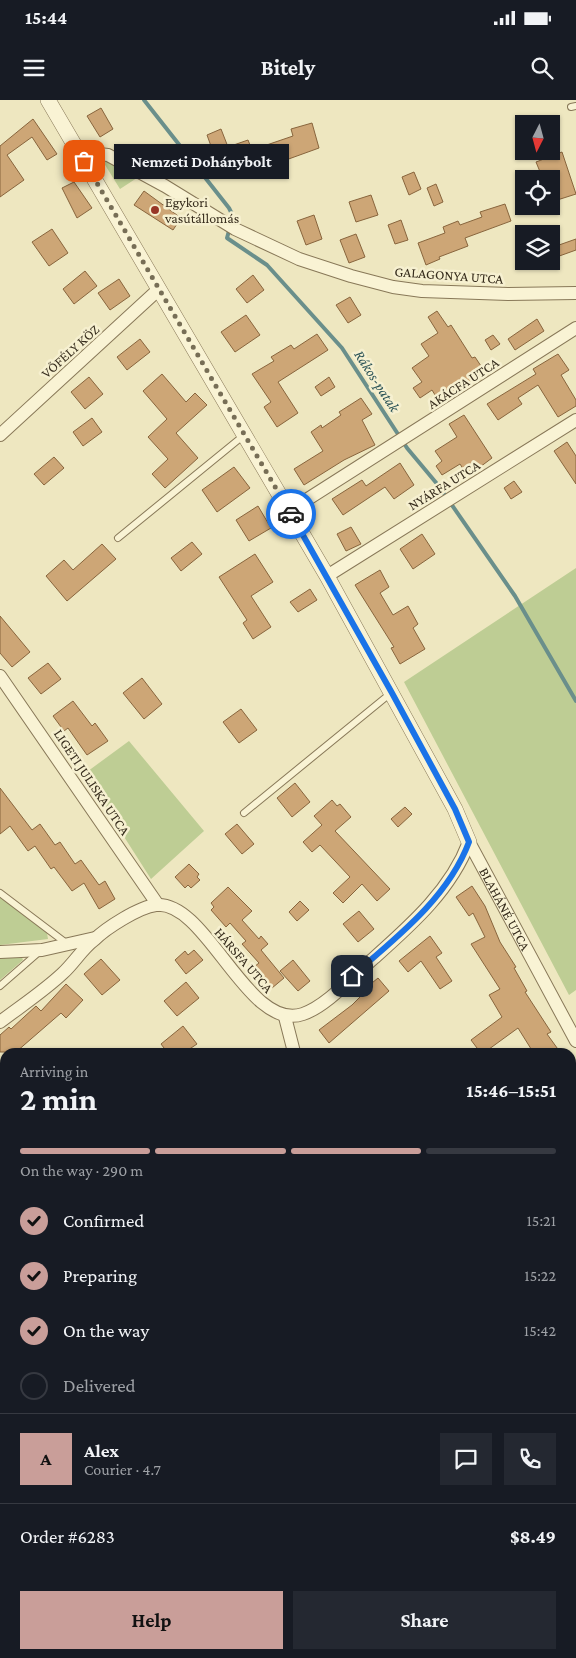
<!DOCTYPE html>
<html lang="en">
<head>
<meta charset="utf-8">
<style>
  :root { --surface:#171b24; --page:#242831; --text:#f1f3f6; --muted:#9ea1a6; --line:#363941; --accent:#c99e99 }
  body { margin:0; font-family:"Crimson Pro",serif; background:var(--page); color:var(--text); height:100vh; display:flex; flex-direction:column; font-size:19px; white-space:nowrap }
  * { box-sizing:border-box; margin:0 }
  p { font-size:16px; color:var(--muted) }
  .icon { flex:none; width:28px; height:28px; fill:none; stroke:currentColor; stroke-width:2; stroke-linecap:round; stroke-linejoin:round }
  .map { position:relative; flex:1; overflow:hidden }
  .details { position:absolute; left:0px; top:948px; width:576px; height:611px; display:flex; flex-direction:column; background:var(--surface); border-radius:15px 15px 0 0; box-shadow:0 1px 4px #0004 }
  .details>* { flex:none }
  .needle { width:32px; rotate:186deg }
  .tools { position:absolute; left:515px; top:15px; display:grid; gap:10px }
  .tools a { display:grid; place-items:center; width:45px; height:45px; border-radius:0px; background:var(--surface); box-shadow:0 1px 4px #0004; font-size:25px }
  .pin { position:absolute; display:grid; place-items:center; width:42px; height:42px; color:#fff; margin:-21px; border-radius:10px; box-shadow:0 2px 8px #0006 }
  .courier { position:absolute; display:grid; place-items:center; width:50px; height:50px; margin:-25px; border:4px solid #1a73e8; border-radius:50%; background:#fff; color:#222; box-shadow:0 1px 6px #0007 }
  .bubble { position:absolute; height:35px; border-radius:0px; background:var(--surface); box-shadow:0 1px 4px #0004; font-size:16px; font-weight:700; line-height:35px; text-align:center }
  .summary em { font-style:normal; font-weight:700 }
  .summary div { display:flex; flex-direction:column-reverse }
  .summary { display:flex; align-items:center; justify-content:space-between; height:85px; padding:0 20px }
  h1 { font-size:32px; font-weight:700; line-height:38px }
  .bar { display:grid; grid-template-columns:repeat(4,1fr); gap:8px 5px; align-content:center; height:60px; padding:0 20px }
  .bar i { height:6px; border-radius:4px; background:var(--line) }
  .bar .current { background:var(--accent) }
  .bar p { grid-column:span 4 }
  .line { display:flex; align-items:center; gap:12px; padding:0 20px; border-top:1px solid var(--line) }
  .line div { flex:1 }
  .round { display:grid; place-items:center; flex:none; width:52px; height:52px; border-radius:0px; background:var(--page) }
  ol { padding:0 20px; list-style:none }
  li { display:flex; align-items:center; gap:15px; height:55px }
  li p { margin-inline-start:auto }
  li .icon { padding:5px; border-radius:50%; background:var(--accent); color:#111; stroke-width:4 }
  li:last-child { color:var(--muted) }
  li i { width:28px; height:28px; border:2px solid var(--line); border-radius:50% }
  .cta { display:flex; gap:10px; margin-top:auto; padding:10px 20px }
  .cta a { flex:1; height:58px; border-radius:0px; background:var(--accent); color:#111; font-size:20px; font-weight:700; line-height:58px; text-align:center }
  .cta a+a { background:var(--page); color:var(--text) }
  .status { display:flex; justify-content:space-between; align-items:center; height:35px; padding:0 25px; background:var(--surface); direction:ltr }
  .status svg { height:14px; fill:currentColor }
  header { display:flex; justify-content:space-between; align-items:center; height:65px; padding:0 20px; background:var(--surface); font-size:22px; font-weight:700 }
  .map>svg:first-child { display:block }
  .green { fill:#becd94 }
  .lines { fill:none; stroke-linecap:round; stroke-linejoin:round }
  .stream { stroke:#6a8f8b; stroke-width:4 }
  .building { fill:#cda676; stroke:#88653d }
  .service-casing { stroke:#887858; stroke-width:8 }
  .minor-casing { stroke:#887858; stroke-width:14 }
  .tertiary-casing { stroke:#887858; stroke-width:16 }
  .service { stroke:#f9f3d4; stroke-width:6 }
  .minor { stroke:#f9f3d4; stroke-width:12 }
  .tertiary { stroke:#f9f3d4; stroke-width:15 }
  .done { stroke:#776e56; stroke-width:5; stroke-dasharray:0 9 }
  .route { stroke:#1a73e8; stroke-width:6 }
  .poi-dot { fill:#983627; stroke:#f6f0d0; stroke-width:2 }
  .labels { text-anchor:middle; stroke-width:5; stroke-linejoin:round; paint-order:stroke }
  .poi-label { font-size:14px; fill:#372d1d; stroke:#f6f0d0; text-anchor:start }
  .street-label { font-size:14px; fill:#372d1d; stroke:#f6f0d0 }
  .water-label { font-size:15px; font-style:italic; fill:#2c5457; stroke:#f6f0d0 }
</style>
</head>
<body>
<div class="status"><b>15:44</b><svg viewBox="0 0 49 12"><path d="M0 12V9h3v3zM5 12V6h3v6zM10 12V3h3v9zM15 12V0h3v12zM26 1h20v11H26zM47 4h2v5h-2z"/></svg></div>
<header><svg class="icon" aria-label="menu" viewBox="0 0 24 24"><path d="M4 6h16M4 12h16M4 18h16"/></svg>Bitely<svg class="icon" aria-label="search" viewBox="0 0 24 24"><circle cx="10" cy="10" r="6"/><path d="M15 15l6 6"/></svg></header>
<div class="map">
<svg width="576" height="1558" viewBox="0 0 576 1558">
  <rect width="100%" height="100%" fill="#eee7c0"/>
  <!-- green -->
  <path class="green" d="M105,59l35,17 -20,13 -18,-29z
    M576,468v422l-7,5 -165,-313z
    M129,641l75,90 -53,48 -67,-105z
    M0,797l47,36 1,6 -48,6z
    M21,855l2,5 -23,20v-24z"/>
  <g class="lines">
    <!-- stream -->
    <path class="stream" d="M144,0l85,108 4,8 -6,22 40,27 75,83 65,100 31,37 77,111 61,105"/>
  </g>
  <!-- building -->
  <path class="building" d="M101,8l12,21 -13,8 -13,-21z
    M33,19l24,35 -10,6 -15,-23 -25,18 17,25 -24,17v-51z
    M312,23l7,25 -58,21 -1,-4 -16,5 -2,-5 -21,9 -14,-39 14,-6 7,18 20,-7 4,10 41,-14 -2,-7z
    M562,52l14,42 -25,8v-23h-8l-7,-17z
    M414,72l7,17 -12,6 -7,-18z
    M74,82l18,26 -15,10 -15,-30z
    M436,84l7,18 -9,4 -7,-18z
    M144,91l37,27 -8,12 -39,-25z
    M371,95l7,20 -22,7 -7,-20z
    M505,104l6,17 -46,17 3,8 -29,11 1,2 -14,6 -8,-22 27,-10 -2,-6 15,-6 2,4 22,-8 -2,-5z
    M314,115l8,24 -16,6 -9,-24z
    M401,120l7,20 -13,4 -7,-19z
    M551,127l8,18 17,-6v11l-25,9z
    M52,129l16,24 -19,13 -17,-24z
    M356,134l9,23 -16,6 -9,-23z
    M85,171l12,15 -23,18 -11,-15z
    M253,175l11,15 -17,13 -11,-14z
    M119,179l11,17 -20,14 -12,-17z
    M350,197l11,18 -13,8 -12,-18z
    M437,211l11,16 3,-2 21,33 3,-1 10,15 -37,23 1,2 -9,6 -8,-13 -12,8 -7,-10 9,-6 -10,-14 17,-12 -8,-12 17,-11 -10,-16z
    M246,215l14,20 -25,17 -14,-20z
    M537,219l7,12 -29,19 -7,-11z
    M317,234l11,16 -50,32 20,31 -21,14 -13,-20 7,-5 -19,-28 22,-13 -3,-4 20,-12 3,4z
    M493,235l7,9 -9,6 -6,-10z
    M140,239l10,13 -23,18 -10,-13z
    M558,254l11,16 -8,5 15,25v6l-18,11 -20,-32 -20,13 4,6 -24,16 -11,-16 49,-30 -3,-5z
    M162,274l24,28 9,-9 12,12 -31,28 22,25 -33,30 -13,-14 16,-15 -20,-22 19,-18 -24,-28z
    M89,277l14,17 -18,15 -14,-17z
    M329,277l6,10 -14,9 -6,-9z
    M361,298l11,16 -10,6 13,25 -31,15 -40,25 -10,-16 29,-18 -12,-19 10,-7 1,3 19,-13 -2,-3z
    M464,315l28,43 -20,15 -5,2 -7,-11 -18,11 -6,-9 6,-5 -7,-10 22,-14 -8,-13z
    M92,318l10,14 -19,14 -10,-14z
    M567,342l9,14v28l-22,-33z
    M54,357l10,11 -20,17 -10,-11z
    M400,363l14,22 -20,14 -9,-12 -42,28 -11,-16 30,-19 4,6z
    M234,367l16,21 -33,24 -15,-22z
    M514,381l8,11 -11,7 -7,-11z
    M258,406l13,22 -22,13 -13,-21z
    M351,427l10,17 -15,7 -9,-17z
    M422,434l13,20 -22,15 -13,-20z
    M192,442l10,12 -21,17 -10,-13z
    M102,444l14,15 -49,42 -21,-25 18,-16 9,10z
    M255,454l18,28 -22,14 20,31 -18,12 -10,-16 4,-3 -28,-43z
    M380,470l9,17 -9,6 13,22 15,-9 10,18 -5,4 12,21 -25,15 -9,-16 3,-1 -39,-62z
    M310,489l7,11 -19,12 -8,-10z
    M0,516l30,36 -18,15 -12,-14z
    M48,563l13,16 -20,15 -13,-16z
    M142,578l20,26 -18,15 -21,-26z
    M73,601l19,25 3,-3 13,18 -21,14 -19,-27 -4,3 -11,-15z
    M241,609l16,21 -18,13 -16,-21z
    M295,683l15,19 -18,15 -15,-19z
    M0,688l32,42 8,-6 15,21 5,-3 15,22 6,-4 18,25 6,-4 10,18 -16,10 -15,-26 -12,8 -18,-24 -3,2 -16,-23 -7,5 -18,-25 -10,8z
    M332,700l5,6 3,-2 11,13 -16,14 55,58 -13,12 -15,-17 -19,19 -10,-10 17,-16 -30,-32 -8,7 -9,-10 19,-17 -8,-9z
    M405,707l7,7 -14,13 -7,-8z
    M237,724l17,20 -12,10 -17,-20z
    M189,764l10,10 -2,3 3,3 -9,8 -3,-3 -3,3 -10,-11z
    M472,786l13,20 15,36 16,25 -2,1 13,23 -2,1 26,40 -4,2 13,18h-27l-15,-24 -33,24h-5l-9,-12 31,-23 -13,-22 11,-6 -29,-45 14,-7 -12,-24 -4,3 -13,-19z
    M228,787l24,24 -10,9 17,19 2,-3 7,8 -7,6 23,28 -12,10 -18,-21 5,-4 -17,-19 4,-3 -16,-18 -4,4 -15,-17 3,-3 -3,-4z
    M300,801l9,9 -12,11 -8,-9z
    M359,811l15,18 -16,13 -15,-18z
    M430,836l12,17 -6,4 16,24 -12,8 -19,-28 -13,11 -9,-11z
    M194,850l9,10 -17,14 -11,-14 10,-9 3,4z
    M101,859l19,21 -18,15 -18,-21z
    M293,860l17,21 -12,10 -18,-20z
    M378,878l11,13 -60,52 -10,-13 33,-25 11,-11 -2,-2z
    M186,882l13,16 -22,18 -13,-15z
    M66,884l17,16 -17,18 -5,-5 -45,39h-16v-17l9,-8 2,2 25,-23 5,5z
    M183,926l14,18 -12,8h-18l-6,-8z"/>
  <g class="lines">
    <!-- service casing -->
    <g class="service-casing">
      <path id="service" d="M571,7l5,-1
        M118,438l125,-102
        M244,713l147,-120
        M0,793l66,50
        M0,886l39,-34"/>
    </g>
    <!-- minor casing -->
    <g class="minor-casing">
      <g id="minor">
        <path d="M84,61l15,-7 9,1 57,31 70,43 64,30 52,17 42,11 29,4 86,3 68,-1"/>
        <path d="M0,335l159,-146"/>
        <path d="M289,411l287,-183"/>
        <path d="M327,476l249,-156"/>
        <path d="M0,576l158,229"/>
        <path id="s1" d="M469,742l107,199"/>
        <path d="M0,852l42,-2 53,-12"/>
        <path d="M285,917l9,35"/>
        <path d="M0,922c21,-16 44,-31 63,-49 11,-10 19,-24 31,-33 12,-12 45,-33 62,-35 51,-5 92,128 147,109 24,-8 51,-39 71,-56 37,-33 77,-68 95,-116"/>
        <path d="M0,1546l5,7"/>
        <path d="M430,1554l2,4"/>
      </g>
    </g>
    <!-- tertiary casing -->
    <g class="tertiary-casing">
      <path id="tertiary" d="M48,0l279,476 128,233 14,33"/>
    </g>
    <!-- service -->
    <use href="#service" class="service"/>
    <!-- minor -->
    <use href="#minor" class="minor"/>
    <!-- tertiary -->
    <use href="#tertiary" class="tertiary"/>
  </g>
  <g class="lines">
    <!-- done -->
    <path class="done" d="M84,61l207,353"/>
    <!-- route -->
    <path class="route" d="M291,414l101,179 63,116 14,33c-21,56 -73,96 -117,134"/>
  </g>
  <!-- markers -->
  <circle class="poi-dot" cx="155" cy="110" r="5"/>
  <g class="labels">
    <!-- poi labels -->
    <g class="poi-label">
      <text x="165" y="107">Egykori<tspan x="165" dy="16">vasútállomás</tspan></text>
    </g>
    <!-- street labels -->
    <g class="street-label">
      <text transform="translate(449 175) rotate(4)" y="5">GALAGONYA UTCA</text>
      <text transform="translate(70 251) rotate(-42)" y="5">VŐFÉLY KÖZ</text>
      <text transform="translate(463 283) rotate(-33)" y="5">AKÁCFA UTCA</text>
      <text transform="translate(444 385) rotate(-32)" y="5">NYÁRFA UTCA</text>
      <text transform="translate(92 682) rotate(56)" y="5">LIGETI JULISKA UTCA</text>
      <text dy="5" stroke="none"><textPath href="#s1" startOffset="76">BLAHÁNÉ UTCA</textPath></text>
      <text transform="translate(244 860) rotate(49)" y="5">HÁRSFA UTCA</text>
    </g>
    <!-- water labels -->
    <g class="water-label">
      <text transform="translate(377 281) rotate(57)" y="5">Rákos-patak</text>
    </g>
  </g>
</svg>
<div class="tools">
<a><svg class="needle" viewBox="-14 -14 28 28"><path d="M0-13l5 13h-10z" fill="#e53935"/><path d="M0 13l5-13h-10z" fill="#9ea1a6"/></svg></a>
<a><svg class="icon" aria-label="locate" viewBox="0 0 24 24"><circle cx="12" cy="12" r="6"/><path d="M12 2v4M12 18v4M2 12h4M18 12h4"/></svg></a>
<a><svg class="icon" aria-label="layers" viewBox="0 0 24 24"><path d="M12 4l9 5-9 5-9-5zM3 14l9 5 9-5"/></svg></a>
</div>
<div class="pin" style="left:84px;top:61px;background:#ea580c"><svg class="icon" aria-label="bag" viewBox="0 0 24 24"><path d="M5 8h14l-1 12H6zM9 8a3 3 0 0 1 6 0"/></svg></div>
<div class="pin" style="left:352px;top:876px;background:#1f2937"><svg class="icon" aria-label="home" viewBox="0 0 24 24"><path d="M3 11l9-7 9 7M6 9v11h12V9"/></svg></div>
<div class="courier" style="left:291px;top:414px"><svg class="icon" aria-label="car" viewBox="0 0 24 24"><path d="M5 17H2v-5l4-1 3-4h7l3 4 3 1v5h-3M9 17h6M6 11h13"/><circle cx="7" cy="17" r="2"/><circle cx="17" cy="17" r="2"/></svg></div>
<div class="bubble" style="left:114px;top:44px;width:175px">Nemzeti Dohánybolt</div>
<section class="details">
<div class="summary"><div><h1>2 min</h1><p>Arriving in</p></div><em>15:46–15:51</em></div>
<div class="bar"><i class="current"></i><i class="current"></i><i class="current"></i><i></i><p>On the way · 290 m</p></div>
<ol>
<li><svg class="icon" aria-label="check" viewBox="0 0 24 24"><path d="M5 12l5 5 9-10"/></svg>Confirmed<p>15:21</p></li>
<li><svg class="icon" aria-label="check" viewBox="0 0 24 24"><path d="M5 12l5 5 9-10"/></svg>Preparing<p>15:22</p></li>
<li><svg class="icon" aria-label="check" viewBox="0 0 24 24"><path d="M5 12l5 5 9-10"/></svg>On the way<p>15:42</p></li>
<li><i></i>Delivered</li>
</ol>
<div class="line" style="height:90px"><b class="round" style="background:var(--accent);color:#111">A</b><div><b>Alex</b><p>Courier · 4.7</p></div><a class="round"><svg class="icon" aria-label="chat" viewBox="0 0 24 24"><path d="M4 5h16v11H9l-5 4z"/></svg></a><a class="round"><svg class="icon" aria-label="phone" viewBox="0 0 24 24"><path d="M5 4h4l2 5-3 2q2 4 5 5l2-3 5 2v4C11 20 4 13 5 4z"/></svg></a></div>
<div class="line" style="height:65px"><div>Order #6283</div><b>$8.49</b></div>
<div class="cta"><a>Help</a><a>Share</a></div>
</section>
</div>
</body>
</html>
